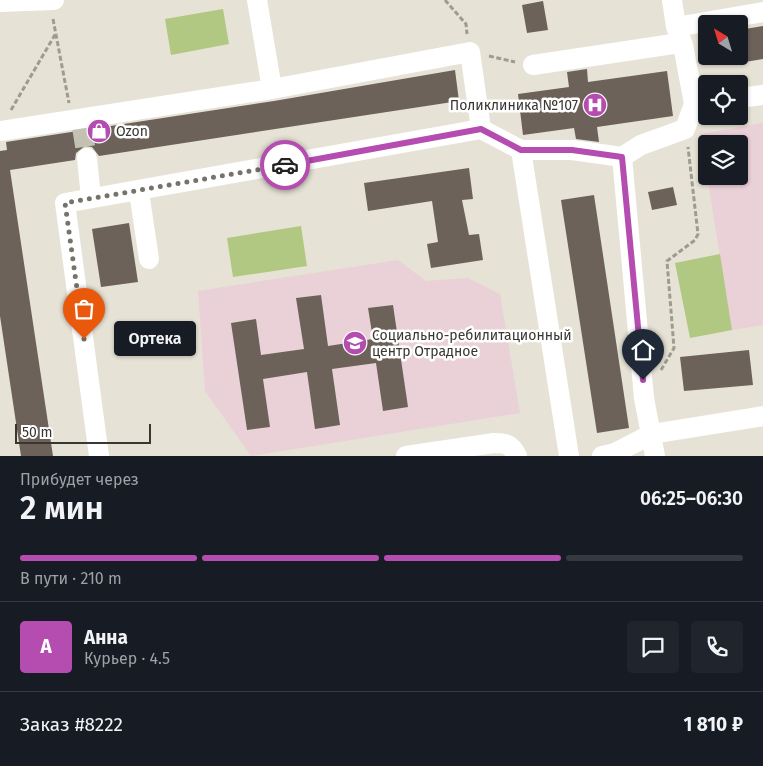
<!DOCTYPE html>
<html lang="ru">
<head>
<meta charset="utf-8">
<style>
  :root { --surface:#171b24; --page:#20242c; --text:#f1f3f6; --muted:#9ea1a6; --line:#363941; --accent:#b54db1 }
  body { margin:0; font-family:"Fira Sans",sans-serif; background:var(--page); color:var(--text); height:100vh; display:flex; flex-direction:column; font-size:19px; white-space:nowrap }
  * { box-sizing:border-box; margin:0 }
  p { font-size:16px; color:var(--muted) }
  .icon { flex:none; width:28px; height:28px; fill:none; stroke:currentColor; stroke-width:2; stroke-linecap:round; stroke-linejoin:round }
  .map { position:relative; height:456px; overflow:hidden }
  .panel { display:flex; flex-direction:column; background:var(--surface); flex:1 }
  .panel>* { flex:none }
  .needle { width:32px; rotate:322deg }
  .tools { position:absolute; left:698px; top:15px; display:grid; gap:10px }
  .tools a { display:grid; place-items:center; width:50px; height:50px; border-radius:5px; background:var(--surface); box-shadow:0 1px 4px #0004; font-size:25px }
  .scale { position:absolute; left:15px; bottom:12px; width:136px; box-sizing:border-box; padding-left:5px; border:2px solid #393732; border-top:0; font-size:14px; line-height:18px; white-space:nowrap; color:#393732; -webkit-text-stroke:4px #fff; paint-order:stroke }
  .pin { position:absolute; display:grid; place-items:center; width:42px; height:42px; color:#fff; margin:-51px -21px; border-radius:50% 50% 50% 0; rotate:-45deg; box-shadow:0 0 5px #0007 }
  .pin .icon { rotate:45deg }
  .courier { position:absolute; display:grid; place-items:center; width:50px; height:50px; margin:-25px; border:4px solid #b54db1; border-radius:50%; background:#fff; color:#222; box-shadow:0 1px 6px #0007 }
  .bubble { position:absolute; height:35px; border-radius:5px; background:var(--surface); box-shadow:0 1px 4px #0004; font-size:16px; font-weight:600; line-height:35px; text-align:center }
  .headline em { font-style:normal; font-weight:600 }
  .headline div { display:flex; flex-direction:column-reverse }
  .headline { display:flex; align-items:center; justify-content:space-between; height:85px; padding:0 20px }
  h1 { font-size:32px; font-weight:600; line-height:38px }
  .bar { display:grid; grid-template-columns:repeat(4,1fr); gap:8px 5px; align-content:center; height:60px; padding:0 20px }
  .bar i { height:6px; border-radius:4px; background:var(--line) }
  .bar .current { background:var(--accent) }
  .bar p { grid-column:span 4 }
  .line { display:flex; align-items:center; gap:12px; padding:0 20px; border-top:1px solid var(--line) }
  .line div { flex:1 }
  .round { display:grid; place-items:center; flex:none; width:52px; height:52px; border-radius:5px; background:var(--page) }
  .map>svg:first-child { display:block }
  .education { fill:#ead0d7 }
  .green { fill:#b1c882 }
  .building { fill:#6c625a }
  .lines { fill:none; stroke-linecap:round; stroke-linejoin:round }
  .minor-tunnel { stroke:#c3c0b4; stroke-width:20; stroke-dasharray:20 10; stroke-linecap:butt }
  .path { stroke:#9e9b91; stroke-width:3; stroke-dasharray:5 2.5; stroke-linecap:butt }
  .minor { stroke:#fff; stroke-width:20 }
  .done { stroke:#76736b; stroke-width:5; stroke-dasharray:0 9 }
  .route { stroke:#b54db1; stroke-width:6 }
  .labels { text-anchor:middle; stroke-width:5; stroke-linejoin:round; paint-order:stroke }
  .poi-label { font-size:14px; fill:#393732; stroke:#fff; text-anchor:start }
</style>
</head>
<body>
<div class="map">
<svg width="763" height="456" viewBox="0 0 763 456">
  <rect width="100%" height="100%" fill="#e6e2d5"/>
  <!-- education -->
  <path class="education" d="M763,123v202l-31,5 -25,-154h32v-32h-33v30l-6,-40z
    M398,260l28,21 42,-3 32,16 20,119 -269,43 -46,-65 -7,-100z"/>
  <!-- green -->
  <path class="green" d="M223,9l6,35 -58,11 -6,-36z
    M301,226l6,40 -74,11 -6,-39z
    M720,254l12,76 -42,8 -15,-75z"/>
  <!-- building -->
  <path class="building" d="M543,1l5,29 -21,3 -5,-28z
    M763,26v33l-24,4v-33z
    M587,69l1,13 79,-11 6,45 -76,11 2,15 -23,-3 -2,-11 -51,7 -5,-41 51,-7 -2,-15z
    M455,70l4,31 -360,55 -7,-9 -7,-1 -9,7 -1,7 -65,10 43,286h-32l-21,-140v-165l7,-1 -1,-8 268,-41z
    M469,168l4,31 -11,1 7,35 10,-1 4,26 -52,8 -4,-24 11,-2 -6,-41 -64,10 -4,-28z
    M673,187l4,18 -25,5 -4,-18z
    M594,195l35,233 -32,5 -36,-233z
    M129,223l9,59 -37,5 -9,-58z
    M321,295l7,51 45,-7 -5,-31 25,-3 15,102 -25,4 -7,-48 -44,6 8,56 -25,4 -8,-57 -44,7 7,48 -23,3 -16,-107 25,-4 5,36 43,-6 -8,-51z
    M749,350l4,35 -69,6 -4,-34z"/>
  <g class="lines">
    <!-- minor-tunnel -->
    <path class="minor-tunnel" d="M82,127l5,31"/>
    <!-- path -->
    <path class="path" d="M445,0l21,24 1,10
      M53,19l16,84
      M489,56l26,6
      M11,110l45,-77
      M661,370l13,-22 -7,-87 28,-21 3,-6 -10,-87"/>
    <!-- minor -->
    <path class="minor" d="M257,0l15,89
      M672,0l4,27
      M0,2l54,-2
      M533,65l140,-21 10,1
      M739,98l24,-3
      M0,131l272,-42 198,-37 11,77
      M521,150h51l50,7
      M87,158l4,40
      M139,192l10,67
      M99,456l-34,-253 416,-74 40,21 48,306
      M406,456l88,-13c12,0 17,1 23,13
      M602,456l13,-3 37,-19 111,-18
      M655,456l-11,-58 -22,-241 19,-12 44,-16 9,-25 -11,-59 -7,-18 87,-15"/>
  </g>
  <g class="lines">
    <!-- done -->
    <path class="done" d="M84,339l-19,-136 220,-38"/>
    <!-- route -->
    <path class="route" d="M285,165l196,-36 40,21h51l50,7 21,223"/>
  </g>
  <!-- icons -->
  <defs>
    <g id="hospital-disc" transform="scale(1.25)"><circle r="9.5" fill="#b54db1" stroke="#fff"/><path d="M-5-5h3v3.5h4V-5h3V5h-3V1.5h-4V5h-3Z" fill="#fff"/></g>
    <g id="shop-disc" transform="scale(1.25)"><circle r="9.5" fill="#b54db1" stroke="#fff"/><path d="M-5-2.5h2.3a2.7 3.5 0 0 1 5.4 0H5L5.5 6h-11ZM-1.5-2.5h3a1.5 2.3 0 0 0-3 0Z" fill="#fff"/></g>
    <g id="school-disc" transform="scale(1.25)"><circle r="9.5" fill="#b54db1" stroke="#fff"/><path d="M0-5L7-2L0 1L-7-2ZM-4 1L0 2.5L4 1V4Q0 6-4 4Z" fill="#fff"/></g>
  </defs>
  <g fill-rule="evenodd">
    <use href="#hospital-disc" x="595" y="105"/>
    <use href="#shop-disc" x="99" y="131"/>
    <use href="#school-disc" x="355" y="343"/>
  </g>
  <g class="labels">
    <!-- poi labels -->
    <g class="poi-label">
      <text x="578" y="110" text-anchor="end">Поликлиника №107</text>
      <text x="116" y="136">Ozon</text>
      <text x="372" y="340">Социально-ребилитационный<tspan x="372" dy="16">центр Отрадное</tspan></text>
    </g>
  </g>
</svg>
<div class="tools">
<a><svg class="needle" viewBox="-14 -14 28 28"><path d="M0-13l5 13h-10z" fill="#e53935"/><path d="M0 13l5-13h-10z" fill="#9ea1a6"/></svg></a>
<a><svg class="icon" aria-label="locate" viewBox="0 0 24 24"><circle cx="12" cy="12" r="6"/><path d="M12 2v4M12 18v4M2 12h4M18 12h4"/></svg></a>
<a><svg class="icon" aria-label="layers" viewBox="0 0 24 24"><path d="M12 4l9 5-9 5-9-5zM3 14l9 5 9-5"/></svg></a>
</div>
<div class="scale">50 m</div>
<div class="pin" style="left:84px;top:339px;background:#ea580c"><svg class="icon" aria-label="bag" viewBox="0 0 24 24"><path d="M5 8h14l-1 12H6zM9 8a3 3 0 0 1 6 0"/></svg></div>
<div class="pin" style="left:643px;top:380px;background:#1f2937"><svg class="icon" aria-label="home" viewBox="0 0 24 24"><path d="M3 11l9-7 9 7M6 9v11h12V9"/></svg></div>
<div class="courier" style="left:285px;top:165px"><svg class="icon" aria-label="car" viewBox="0 0 24 24"><path d="M5 17H2v-5l4-1 3-4h7l3 4 3 1v5h-3M9 17h6M6 11h13"/><circle cx="7" cy="17" r="2"/><circle cx="17" cy="17" r="2"/></svg></div>
<div class="bubble" style="left:114px;top:321px;width:82px">Ортека</div>
</div>
<section class="panel">
<div class="headline"><div><h1>2 мин</h1><p>Прибудет через</p></div><em>06:25–06:30</em></div>
<div class="bar"><i class="current"></i><i class="current"></i><i class="current"></i><i></i><p>В пути · 210 m</p></div>
<div class="line" style="height:90px"><b class="round" style="background:var(--accent);color:#fff">А</b><div><b>Анна</b><p>Курьер · 4.5</p></div><a class="round"><svg class="icon" aria-label="chat" viewBox="0 0 24 24"><path d="M4 5h16v11H9l-5 4z"/></svg></a><a class="round"><svg class="icon" aria-label="phone" viewBox="0 0 24 24"><path d="M5 4h4l2 5-3 2q2 4 5 5l2-3 5 2v4C11 20 4 13 5 4z"/></svg></a></div>
<div class="line" style="height:65px"><div>Заказ #8222</div><b>1 810 ₽</b></div>
</section>
</body>
</html>
